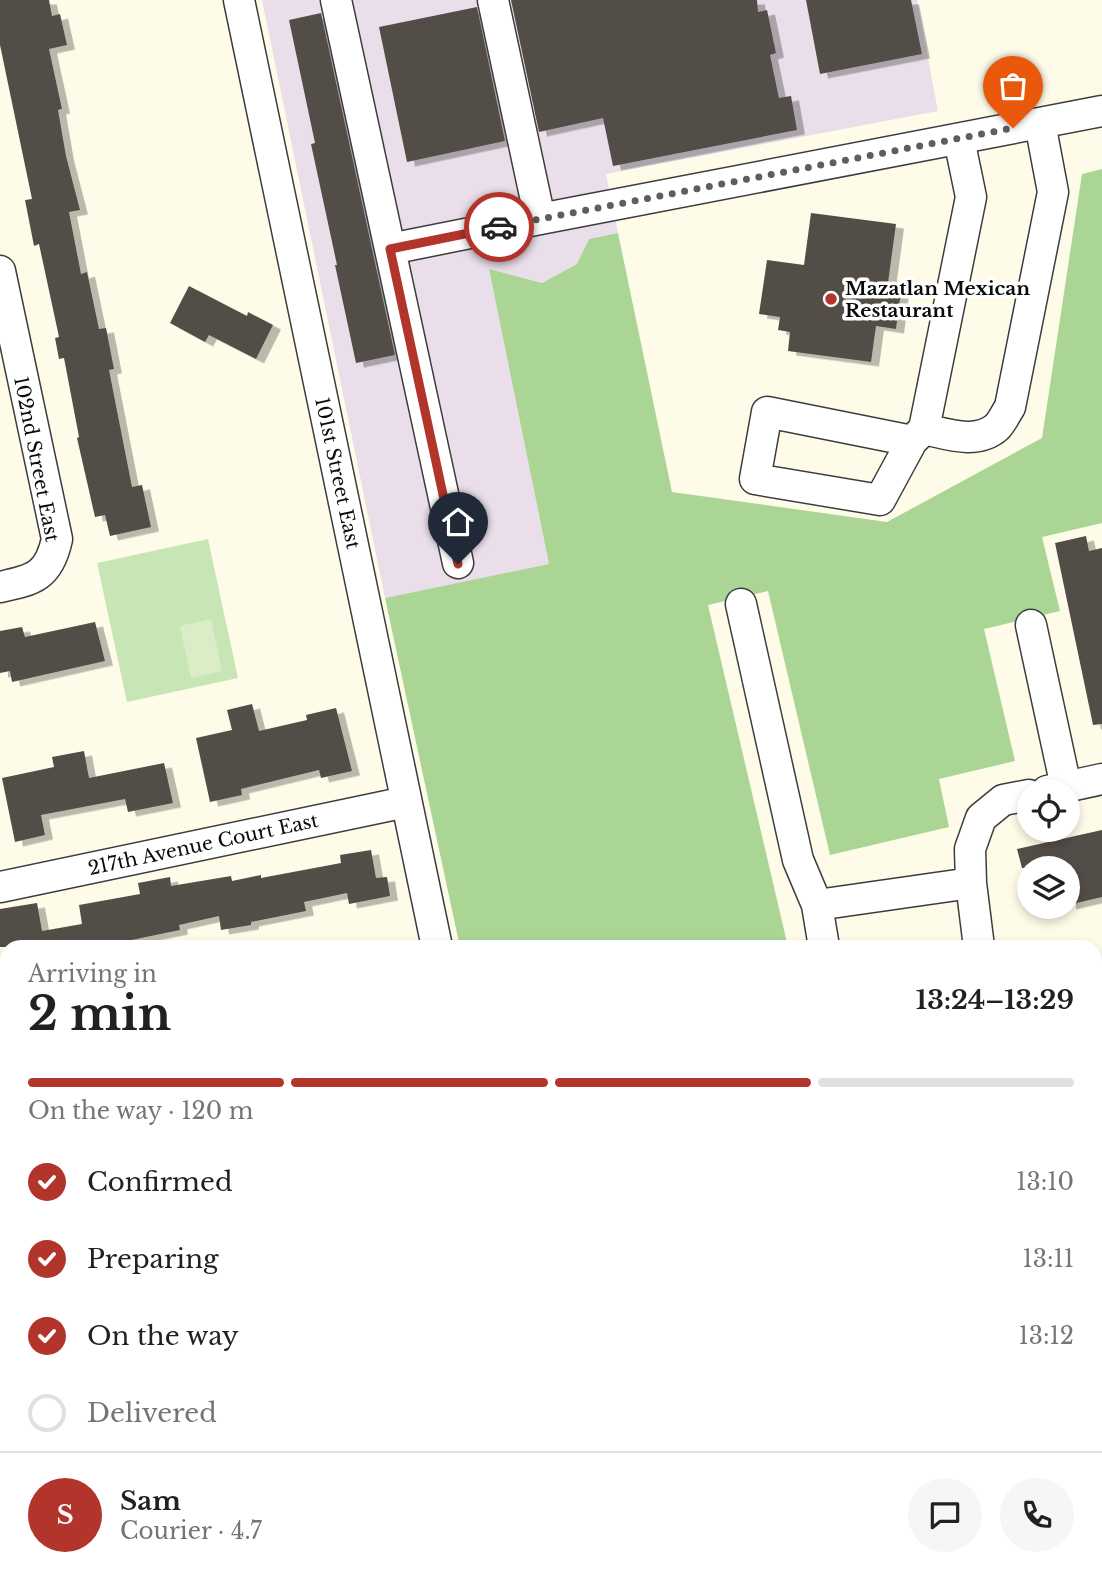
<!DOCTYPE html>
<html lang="en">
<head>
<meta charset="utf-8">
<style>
  :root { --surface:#fff; --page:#f6f6f6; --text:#202124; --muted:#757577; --line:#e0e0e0; --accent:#b2342a }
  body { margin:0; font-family:"Libre Baskerville",serif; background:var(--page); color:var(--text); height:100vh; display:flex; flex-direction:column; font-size:26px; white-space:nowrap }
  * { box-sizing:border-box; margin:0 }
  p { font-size:23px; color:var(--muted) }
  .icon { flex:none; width:38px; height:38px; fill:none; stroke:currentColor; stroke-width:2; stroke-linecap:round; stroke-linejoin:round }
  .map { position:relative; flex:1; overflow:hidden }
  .panel { position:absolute; left:0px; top:940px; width:1102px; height:653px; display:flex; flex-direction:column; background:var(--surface); border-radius:21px 21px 0 0; box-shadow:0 4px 10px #0003 }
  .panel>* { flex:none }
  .controls { position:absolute; left:1017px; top:779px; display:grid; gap:14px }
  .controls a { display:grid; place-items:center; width:63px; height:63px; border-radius:50%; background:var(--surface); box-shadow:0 4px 10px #0003; font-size:35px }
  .pin { position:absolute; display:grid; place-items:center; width:60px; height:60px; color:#fff; margin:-72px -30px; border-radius:50% 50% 50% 0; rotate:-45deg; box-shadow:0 0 7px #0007 }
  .pin .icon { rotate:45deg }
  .courier { position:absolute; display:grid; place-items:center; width:70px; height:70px; margin:-35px; border:5px solid #b2342a; border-radius:50%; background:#fff; color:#222; box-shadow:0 2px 9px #0007 }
  .headline em { font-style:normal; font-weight:800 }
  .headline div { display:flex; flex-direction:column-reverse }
  .headline { display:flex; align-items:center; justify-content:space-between; height:119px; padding:0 28px }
  h1 { font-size:46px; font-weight:800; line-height:52px }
  .bar { display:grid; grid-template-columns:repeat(4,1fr); gap:10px 7px; align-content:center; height:84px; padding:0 28px }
  .bar i { height:9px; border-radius:5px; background:var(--line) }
  .bar .selected { background:var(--accent) }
  .bar p { grid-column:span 4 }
  .line { display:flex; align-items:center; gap:18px; padding:0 28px; border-top:2px solid var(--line) }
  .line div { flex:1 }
  .round { display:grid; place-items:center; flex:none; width:74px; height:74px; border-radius:37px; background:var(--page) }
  ol { padding:0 28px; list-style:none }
  li { display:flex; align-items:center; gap:21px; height:77px }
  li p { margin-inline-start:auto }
  li .icon { padding:7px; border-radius:50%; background:var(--accent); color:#fff; stroke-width:4 }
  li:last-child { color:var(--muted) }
  li i { width:38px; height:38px; border:4px solid var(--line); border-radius:50% }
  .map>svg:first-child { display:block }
  .industrial { fill:#e9dee9 }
  .green { fill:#c8e6b5 }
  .forest { fill:#aad595 }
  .pitch { fill:#dbedc6 }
  .building { fill:#524d47; filter:url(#shadow) }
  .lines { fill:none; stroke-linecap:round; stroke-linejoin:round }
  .minor-casing { stroke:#3d3d3d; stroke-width:33 }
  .minor { stroke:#fff; stroke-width:30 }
  .done { stroke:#5f5f58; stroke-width:7; stroke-dasharray:0 12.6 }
  .route { stroke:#b2342a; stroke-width:9 }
  .poi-dot { fill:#b2342a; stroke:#fff; stroke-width:2.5 }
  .labels { text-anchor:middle; stroke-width:7; stroke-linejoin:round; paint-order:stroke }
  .poi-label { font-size:19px; font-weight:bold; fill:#0a0a0a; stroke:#fff; text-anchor:start }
  .street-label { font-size:19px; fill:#0a0a0a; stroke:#fff }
</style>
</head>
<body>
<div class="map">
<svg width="1102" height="1591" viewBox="0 0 1102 1591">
  <defs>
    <filter id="shadow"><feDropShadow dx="8" dy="4.5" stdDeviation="0" flood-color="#0004"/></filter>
  </defs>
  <rect width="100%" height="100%" fill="#fefce9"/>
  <!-- industrial -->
  <path class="industrial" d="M262,0h655l21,111 -332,63 12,59 -29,6 -12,25 -35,19 -53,-14 60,295 -164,34z"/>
  <!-- green -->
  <path class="green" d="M208,539l30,139 -111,24 -30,-139z"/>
  <!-- forest -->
  <path class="forest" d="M1102,169v354l-60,14 18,74 -76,18 31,132 -76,18 10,48 -119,28 -62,-264 -60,14 80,342h-328l-75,-349 164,-34 -60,-295 53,14 35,-19 12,-25 29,-6 54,259 215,30 155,-84 40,-264z"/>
  <!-- pitch -->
  <path class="pitch" d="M211,619l11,52 -31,7 -11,-52z"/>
  <!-- building -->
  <path class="building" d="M0,0h49l3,16 8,-2 7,31 -18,4 13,60 -4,1 8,46 14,54 -11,2 12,62 6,-2 12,57 7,-1 8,41 -5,1 23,117 10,-2 9,42 -41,9 -5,-21 -10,2 -18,-79 2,-1 -15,-79 -5,1 -4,-21 4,-1 -20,-93 -5,2 -9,-46 7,-1 -32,-154z
    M511,0h246l1,12 9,-2 9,43 -6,2 9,43 12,-2 6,34 -184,36 -10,-48 -64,14z
    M806,0h105l11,54 -102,20z
    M477,7l28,134 -98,21 -28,-135z
    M321,13l74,342 -39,8 -21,-98h2l-26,-121 4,-1 -26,-123z
    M811,213l85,11 -8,59 14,1 -6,45 -20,-3 -5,36 -83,-11 2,-19 -12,-2 2,-13 -21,-3 8,-54 37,5z
    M189,286l58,30 1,-4 25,13 -17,34 -47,-24 -4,7 -35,-19z
    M1086,536l3,15 13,-3v176l-9,1 -38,-182z
    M95,622l10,39 -93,21 -2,-11 -10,2v-42l22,-4 3,10z
    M252,704l7,27 48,-11 -1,-5 30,-7 16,63 -31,7 -2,-8 -78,19 1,6 -32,7 -14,-64 36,-8 -5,-20z
    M84,751l5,27 75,-15 9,40 -45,9 -3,-13 -84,16 4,20 -30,7 -13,-64 52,-11 -2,-10z
    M1102,830v67l-34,8v-37h-46l-5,-19z
    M371,850l5,28 11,-1 3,19 -41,8 -2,-11 -43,9 2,9 -55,11v3l-30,5 -2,-14 -40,9 1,5 -63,13 1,4h-118v-38l37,-6 5,28 40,-7 -3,-19 61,-11 -2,-11 32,-6 1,9 60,-10 1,5 29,-6v3l80,-15 -1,-8z"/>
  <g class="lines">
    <!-- minor casing -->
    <g class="minor-casing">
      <path id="minor" d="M239,0l198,947
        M336,0l122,563
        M493,0l47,219
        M390,249l150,-30 562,-108
        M0,271l57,268c-8,37 -23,41 -57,48
        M924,429c23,5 53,16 73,-2 5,-5 9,-14 13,-20l43,-215 -13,-69
        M912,441l-32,59 -125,-21 12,-67 145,29 12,-12 47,-232 -12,-58
        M741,604l57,256 19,45 7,42
        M1031,625l35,162
        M1047,791l55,-12
        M0,887l406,-85
        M817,905l154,-22
        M979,947l-8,-64 -1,-34 11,-31 22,-18 26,-5
        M1096,1057l6,-2
        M0,1122l7,-1
        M1096,1135l6,-1
        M0,1259l7,-2
        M1096,1384l6,-2
        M0,1496l7,-1
        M329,1586v5
        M883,1586l1,5"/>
    </g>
    <!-- minor -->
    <use href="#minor" class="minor"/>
  </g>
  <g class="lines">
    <!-- done -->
    <path class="done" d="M499,227l514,-99"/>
    <!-- route -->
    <path class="route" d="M458,564l-68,-315 109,-22"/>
  </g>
  <!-- markers -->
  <circle class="poi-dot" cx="831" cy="299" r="7"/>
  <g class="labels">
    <!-- poi labels -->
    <g class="poi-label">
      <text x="845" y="295">Mazatlan Mexican<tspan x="845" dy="22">Restaurant</tspan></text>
    </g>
    <!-- street labels -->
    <g class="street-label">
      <text transform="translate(37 459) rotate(79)" y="7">102nd Street East</text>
      <text transform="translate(338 473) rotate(78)" y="7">101st Street East</text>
      <text transform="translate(203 844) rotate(-12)" y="7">217th Avenue Court East</text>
    </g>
  </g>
</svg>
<div class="controls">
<a><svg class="icon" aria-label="locate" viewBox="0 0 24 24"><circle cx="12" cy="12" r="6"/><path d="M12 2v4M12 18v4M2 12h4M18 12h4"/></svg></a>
<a><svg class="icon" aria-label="layers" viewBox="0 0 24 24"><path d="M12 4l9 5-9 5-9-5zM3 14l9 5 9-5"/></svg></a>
</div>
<div class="pin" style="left:1013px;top:128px;background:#ea580c"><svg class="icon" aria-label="bag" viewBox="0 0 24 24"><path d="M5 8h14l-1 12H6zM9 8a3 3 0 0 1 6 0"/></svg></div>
<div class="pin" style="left:458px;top:564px;background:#1f2937"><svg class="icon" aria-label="home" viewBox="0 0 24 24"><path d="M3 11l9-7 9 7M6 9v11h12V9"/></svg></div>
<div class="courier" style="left:499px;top:227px"><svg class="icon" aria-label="car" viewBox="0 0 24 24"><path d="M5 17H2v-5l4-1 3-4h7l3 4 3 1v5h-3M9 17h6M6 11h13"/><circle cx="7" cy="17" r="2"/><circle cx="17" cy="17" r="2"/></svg></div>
<section class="panel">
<div class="headline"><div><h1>2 min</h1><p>Arriving in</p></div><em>13:24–13:29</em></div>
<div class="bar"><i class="selected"></i><i class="selected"></i><i class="selected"></i><i></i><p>On the way · 120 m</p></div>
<ol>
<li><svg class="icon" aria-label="check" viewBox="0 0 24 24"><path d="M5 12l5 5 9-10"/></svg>Confirmed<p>13:10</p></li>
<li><svg class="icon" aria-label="check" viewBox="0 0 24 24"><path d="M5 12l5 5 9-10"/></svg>Preparing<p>13:11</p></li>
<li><svg class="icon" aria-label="check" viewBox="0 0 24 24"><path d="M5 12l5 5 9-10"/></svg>On the way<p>13:12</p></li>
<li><i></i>Delivered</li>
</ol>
<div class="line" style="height:126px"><b class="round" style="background:var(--accent);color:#fff">S</b><div><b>Sam</b><p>Courier · 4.7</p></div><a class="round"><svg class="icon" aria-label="chat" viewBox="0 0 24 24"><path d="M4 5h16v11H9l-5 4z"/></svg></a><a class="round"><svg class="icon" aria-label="phone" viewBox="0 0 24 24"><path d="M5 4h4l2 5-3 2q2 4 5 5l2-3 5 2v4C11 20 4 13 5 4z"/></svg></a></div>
</section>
</div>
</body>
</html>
